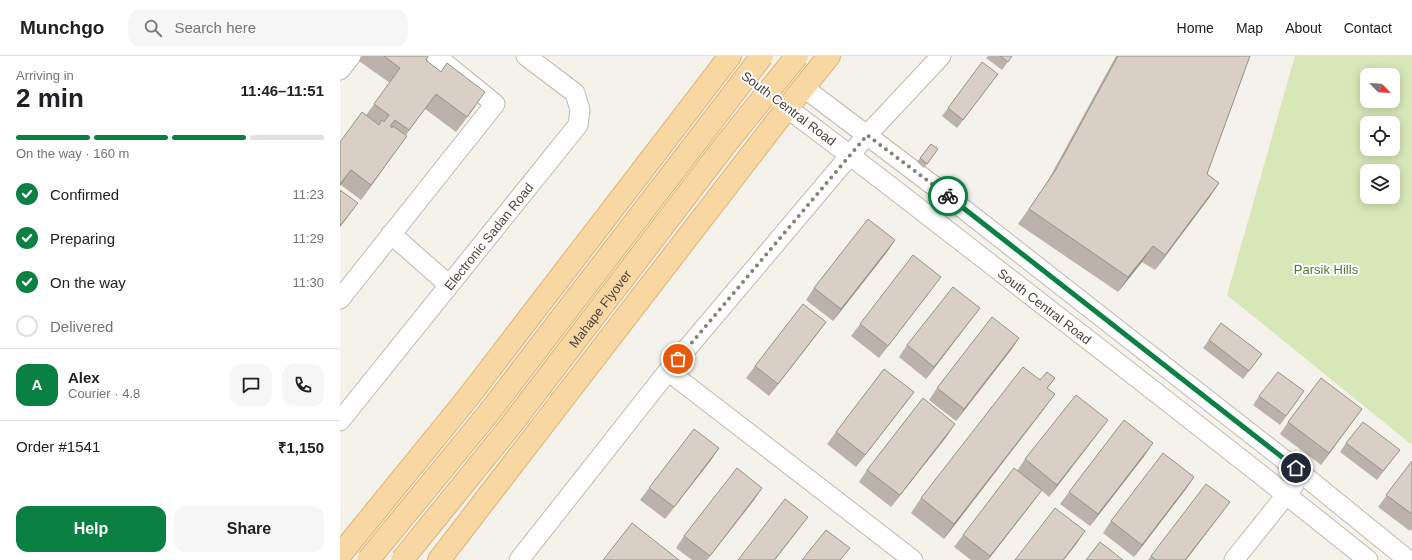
<!DOCTYPE html>
<html lang="en">
<head>
<meta charset="utf-8">
<style>
  :root { --surface:#fff; --page:#f6f6f6; --text:#202124; --muted:#757577; --line:#e0e0e0; --accent:#0b8043 }
  body { margin:0; font-family:Arial,sans-serif; background:var(--page); color:var(--text); height:100vh; display:flex; flex-direction:column; font-size:15px; white-space:nowrap }
  * { box-sizing:border-box; margin:0 }
  p { font-size:13px; color:var(--muted) }
  .icon { flex:none; width:22px; height:22px; fill:none; stroke:currentColor; stroke-width:2; stroke-linecap:round; stroke-linejoin:round }
  .map { position:relative; flex:1; overflow:hidden }
  .panel { display:flex; flex-direction:column; background:var(--surface); width:340px }
  .panel>* { flex:none }
  .needle { width:26px; rotate:115deg }
  .fabs { position:absolute; left:1020px; top:12px; display:grid; gap:8px }
  .fabs a { display:grid; place-items:center; width:40px; height:40px; border-radius:8px; background:var(--surface); box-shadow:0 2px 10px #0003; font-size:20px }
  .pin { position:absolute; display:grid; place-items:center; width:34px; height:34px; color:#fff; margin:-17px; border:2px solid #fff; border-radius:50%; box-shadow:0 1px 4px #0007 }
  .courier { position:absolute; display:grid; place-items:center; width:40px; height:40px; margin:-20px; border:3px solid #0b8043; border-radius:50%; background:#fff; color:#222; box-shadow:0 1px 5px #0007 }
  .summary em { font-style:normal; font-weight:800 }
  .summary div { display:flex; flex-direction:column-reverse }
  .summary { display:flex; align-items:center; justify-content:space-between; height:68px; padding:0 16px }
  h1 { font-size:26px; font-weight:800; line-height:30px }
  .bar { display:grid; grid-template-columns:repeat(4,1fr); gap:6px 4px; align-content:center; height:48px; padding:0 16px }
  .bar i { height:5px; border-radius:3px; background:var(--line) }
  .bar .on { background:var(--accent) }
  .bar p { grid-column:span 4 }
  .line { display:flex; align-items:center; gap:10px; padding:0 16px; border-top:1px solid var(--line) }
  .line div { flex:1 }
  .round { display:grid; place-items:center; flex:none; width:42px; height:42px; border-radius:12px; background:var(--page) }
  ol { padding:0 16px; list-style:none }
  li { display:flex; align-items:center; gap:12px; height:44px }
  li p { margin-inline-start:auto }
  li .icon { padding:4px; border-radius:50%; background:var(--accent); color:#fff; stroke-width:4 }
  li:last-child { color:var(--muted) }
  li i { width:22px; height:22px; border:2px solid var(--line); border-radius:50% }
  .primary-button { display:flex; gap:8px; margin-top:auto; padding:8px 16px }
  .primary-button a { flex:1; height:46px; border-radius:12px; background:var(--accent); color:#fff; font-size:16px; font-weight:800; line-height:46px; text-align:center }
  .primary-button a+a { background:var(--page); color:var(--text) }
  header { display:flex; align-items:center; gap:24px; box-sizing:border-box; height:56px; padding:0 20px; background:var(--surface); border-bottom:1px solid var(--line) }
  header strong { font-size:19px }
  nav { display:flex; gap:22px; margin-inline-start:auto; font-size:14px }
  .search { width:280px; height:36px; background:var(--page); display:flex; align-items:center; gap:10px; box-sizing:border-box; padding:0 14px; border-radius:12px; color:var(--muted); font-size:15px }
  main { display:flex; flex:1; min-height:0 }
  .map>svg:first-child { display:block }
  .green { fill:#d7e7b8; fill-rule:evenodd }
  .lines { fill:none; stroke-linecap:round; stroke-linejoin:round }
  .minor-casing { stroke:#c1b8af; stroke-width:21 }
  .major-casing { stroke:#dfb271; stroke-width:24 }
  .minor { stroke:#fff; stroke-width:19 }
  .major { stroke:#f9d7a2; stroke-width:22 }
  .major-bridge-casing { stroke:#dfb271; stroke-width:24; stroke-linecap:butt }
  .major-bridge { stroke:#f9d7a2; stroke-width:22 }
  .wall { fill:#bbb2a9 }
  .shaded-wall { fill:#98918a }
  .building { fill:#d9cfc5; stroke:#98918a }
  .done { stroke:#868078; stroke-width:4; stroke-dasharray:0 7.2 }
  .route { stroke:#0b8043; stroke-width:5 }
  .labels { text-anchor:middle; stroke-width:4; stroke-linejoin:round; paint-order:stroke }
  .street-label { font-size:13px; fill:#4a423a; stroke:#fff }
  .park-label { font-size:13px; fill:#537a2f; stroke:#fff }
</style>
</head>
<body>
<header>
<strong>Munchgo</strong>
<div class="search"><svg class="icon" aria-label="search" viewBox="0 0 24 24"><circle cx="10" cy="10" r="6"/><path d="M15 15l6 6"/></svg>Search here</div>
<nav><a>Home</a><a>Map</a><a>About</a><a>Contact</a></nav>
</header>
<main>
<section class="panel">
<div class="summary"><div><h1>2 min</h1><p>Arriving in</p></div><em>11:46–11:51</em></div>
<div class="bar"><i class="on"></i><i class="on"></i><i class="on"></i><i></i><p>On the way · 160 m</p></div>
<ol>
<li><svg class="icon" aria-label="check" viewBox="0 0 24 24"><path d="M5 12l5 5 9-10"/></svg>Confirmed<p>11:23</p></li>
<li><svg class="icon" aria-label="check" viewBox="0 0 24 24"><path d="M5 12l5 5 9-10"/></svg>Preparing<p>11:29</p></li>
<li><svg class="icon" aria-label="check" viewBox="0 0 24 24"><path d="M5 12l5 5 9-10"/></svg>On the way<p>11:30</p></li>
<li><i></i>Delivered</li>
</ol>
<div class="line" style="height:72px"><b class="round" style="background:var(--accent);color:#fff">A</b><div><b>Alex</b><p>Courier · 4.8</p></div><a class="round"><svg class="icon" aria-label="chat" viewBox="0 0 24 24"><path d="M4 5h16v11H9l-5 4z"/></svg></a><a class="round"><svg class="icon" aria-label="phone" viewBox="0 0 24 24"><path d="M5 4h4l2 5-3 2q2 4 5 5l2-3 5 2v4C11 20 4 13 5 4z"/></svg></a></div>
<div class="line" style="height:52px"><div>Order #1541</div><b>₹1,150</b></div>
<div class="primary-button"><a>Help</a><a>Share</a></div>
</section>
<div class="map">
<svg width="1072" height="504" viewBox="0 0 1072 504">
  <rect width="100%" height="100%" fill="#f5f2ec"/>
  <!-- green -->
  <path class="green" d="M955,0h117v389l-185,-150zM1027,19h26v26h-26zM1027,67h26v26h-26zM1027,115h26v26h-26z"/>
  <g class="lines">
    <!-- minor casing -->
    <g class="minor-casing">
      <g id="minor">
        <path d="M0,14l11,-14"/>
        <path d="M463,31l131,99 362,283 112,91"/>
        <path id="s1" d="M447,52c89,66 176,135 264,203 106,82 212,165 317,249"/>
        <path d="M51,178l58,51"/>
        <path d="M0,243l155,-195 -59,-48"/>
        <path d="M328,315l245,189"/>
        <path id="s2" d="M0,365l238,-296 2,-15 -5,-17 -49,-37"/>
        <path d="M179,504l149,-189 199,-236 74,-79"/>
        <path d="M894,504l60,-75"/>
      </g>
    </g>
    <!-- major casing -->
    <g class="major-casing">
      <path id="major" d="M0,499l126,-155 264,-344
        M99,504l348,-452 42,-52"/>
    </g>
    <!-- minor -->
    <use href="#minor" class="minor"/>
    <!-- major -->
    <use href="#major" class="major"/>
    <!-- major-bridge casing -->
    <g class="major-bridge-casing">
      <g id="major-bridge">
        <path d="M28,504l119,-145 275,-359"/>
        <path id="s3" d="M62,504l106,-131 217,-284 72,-89"/>
      </g>
    </g>
    <!-- major-bridge -->
    <use href="#major-bridge" class="major-bridge"/>
  </g>
  <!-- wall -->
  <path class="wall" d="M22,0h66l-2,4 49,47 -19,25 -31,-23 -19,26 -10,16 -35,49 -20,-15 -1,1v-44l26,-27 24,-32 -31,-22z
    M648,0h24l-10,14 -16,-12z
    M776,0h134l-43,118 12,9 -10,15 -54,72 -13,-8 -24,30 -100,-68 27,-38z
    M652,26l-35,46 -15,-12 6,-8z
    M591,88l7,5 -14,19 -7,-6z
    M555,184l-8,12 -54,69 -27,-21 8,-12z
    M592,233l-53,69 -28,-22 9,-12z
    M640,252l-9,12 -45,59 -27,-22 8,-12z
    M486,266l-8,11 -49,63 -23,-18 9,-12z
    M881,267l41,31 -19,25 -40,-31z
    M679,282l-8,12 -55,71 -27,-21 8,-12z
    M715,322l-7,10 -4,21 -100,130 -33,-26 10,-15 119,-118z
    M574,336l-9,12 -49,63 -29,-23 9,-12z
    M919,340l39,4 -18,25 -27,-20z
    M1022,353l-41,56 -41,-31 8,-12z
    M759,376l-50,65 -8,-7 -8,12 -45,58h-17l-17,-13 9,-12 54,-64 8,-12z
    M607,380l-56,71 -32,-25 8,-12z
    M1006,387l54,7 -23,30 -37,-28z
    M379,392l-8,12 -46,59 -25,-19 9,-12z
    M805,399l-55,71 -30,-22 9,-12z
    M1072,405v68l-2,2 -32,-24z
    M854,421l-8,12 -52,68 -31,-24 8,-12z
    M422,432l-8,12 -47,60h-15l-16,-12 8,-12z
    M881,458l-35,46h-38l3,-4z"/>
  <!-- shaded-wall -->
  <path class="shaded-wall" d="M67,80l-11,15 -35,49 10,-15z
    M11,114l-11,16v-2z
    M879,127l-10,15 -54,72 10,-15z
    M18,147l-11,15 -7,9v-1z
    M555,184l-8,12 -54,69 8,-12z
    M813,190l-11,16 -24,30 10,-15z
    M601,221l-9,12 -53,69 9,-12z
    M640,252l-9,12 -45,59 8,-12z
    M486,266l-8,11 -49,63 9,-12z
    M679,282l-8,12 -55,71 8,-12z
    M574,336l-9,12 -49,63 9,-12z
    M715,338l-11,15 -100,130 10,-15z
    M1022,353l-9,12 -32,44 8,-12z
    M768,364l-9,12 -50,65 8,-12z
    M615,368l-8,12 -56,71 9,-12z
    M813,387l-8,12 -55,71 8,-12z
    M379,392l-8,12 -46,59 9,-12z
    M854,421l-8,12 -52,68 8,-12z
    M422,432l-8,12 -47,60 3,-4z
    M702,434l-9,12 -45,58 2,-4z
    M890,446l-9,12 -35,46h-1z
    M468,461l-9,12 -24,31h-1z
    M745,475l-8,12 -13,17h-1z"/>
  <!-- building -->
  <path class="building" d="M44,0h44l-2,4 15,12 6,-9 38,29 -18,25 -31,-23 -27,36 -14,-10 -5,6 2,2 1,-2 14,10 -36,49 -20,-15 -11,14v-42l22,-30 17,13 3,-5 2,2 5,-7 -15,-11 26,-36z
    M660,0h12l-4,6z
    M778,0h132l-43,118 12,9 -54,72 -12,-9 -25,31 -99,-68 26,-38z
    M642,6l16,12 -35,46 -15,-12z
    M591,88l7,5 -11,15 -7,-6z
    M0,134l18,13 -18,23z
    M528,163l27,21 -54,69 -27,-21z
    M573,199l28,22 -53,69 -28,-22z
    M613,231l27,21 -46,59 -27,-22z
    M463,248l23,18 -48,62 -23,-18z
    M652,261l27,21 -55,71 -27,-21z
    M881,267l41,31 -13,17 -40,-31z
    M683,311l17,13 7,-8 8,6 -8,10 8,6 -101,130 -33,-26z
    M544,313l30,23 -49,63 -29,-23z
    M938,316l26,19 -18,25 -27,-20z
    M981,322l41,31 -33,44 -41,-31z
    M736,339l32,25 -51,65 -32,-26z
    M583,342l32,26 -55,71 -33,-25z
    M784,364l29,23 -55,71 -29,-22z
    M1023,366l37,28 -17,21 -37,-28z
    M354,373l25,19 -45,59 -25,-19z
    M823,397l31,24 -52,68 -31,-24z
    M1072,405v53l-26,-19z
    M397,412l25,20 -52,68 -26,-20z
    M674,412l28,22 -52,66 -27,-21z
    M866,428l24,18 -45,58h-29l-5,-4z
    M445,443l23,18 -34,43h-36z
    M715,452l30,23 -22,29h-48z
    M292,467l47,37h-76z
    M486,474l24,18 -10,12h-38z
    M760,486l23,18h-37z"/>
  <g class="lines">
    <!-- done -->
    <path class="done" d="M338,303l189,-224 81,61"/>
    <!-- route -->
    <path class="route" d="M608,140l348,272"/>
  </g>
  <g class="labels">
    <!-- street labels -->
    <g class="street-label">
      <text transform="translate(449 52) rotate(37)" y="5">South Central Road</text>
      <text dy="5" stroke="none"><textPath href="#s2" startOffset="237">Electronic Sadan Road</textPath></text>
      <text dy="5" stroke="none"><textPath href="#s1" startOffset="325">South Central Road</textPath></text>
      <text dy="5" stroke="none"><textPath href="#s3" startOffset="320">Mahape Flyover</textPath></text>
    </g>
    <!-- park labels -->
    <g class="park-label">
      <text x="986" y="218">Parsik Hills</text>
    </g>
  </g>
</svg>
<div class="fabs">
<a><svg class="needle" viewBox="-14 -14 28 28"><path d="M0-13l5 13h-10z" fill="#e53935"/><path d="M0 13l5-13h-10z" fill="#757577"/></svg></a>
<a><svg class="icon" aria-label="locate" viewBox="0 0 24 24"><circle cx="12" cy="12" r="6"/><path d="M12 2v4M12 18v4M2 12h4M18 12h4"/></svg></a>
<a><svg class="icon" aria-label="layers" viewBox="0 0 24 24"><path d="M12 4l9 5-9 5-9-5zM3 14l9 5 9-5"/></svg></a>
</div>
<div class="pin" style="left:338px;top:303px;background:#ea580c"><svg class="icon" aria-label="bag" viewBox="0 0 24 24"><path d="M5 8h14l-1 12H6zM9 8a3 3 0 0 1 6 0"/></svg></div>
<div class="pin" style="left:956px;top:412px;background:#1f2937"><svg class="icon" aria-label="home" viewBox="0 0 24 24"><path d="M3 11l9-7 9 7M6 9v11h12V9"/></svg></div>
<div class="courier" style="left:608px;top:140px"><svg class="icon" aria-label="bike" viewBox="0 0 24 24"><circle cx="6" cy="16" r="4"/><circle cx="18" cy="16" r="4"/><path d="M6 16l4-8h5l3 8M10 8l3 8H6M13 5h3"/></svg></div>
</div>
</main>
</body>
</html>
